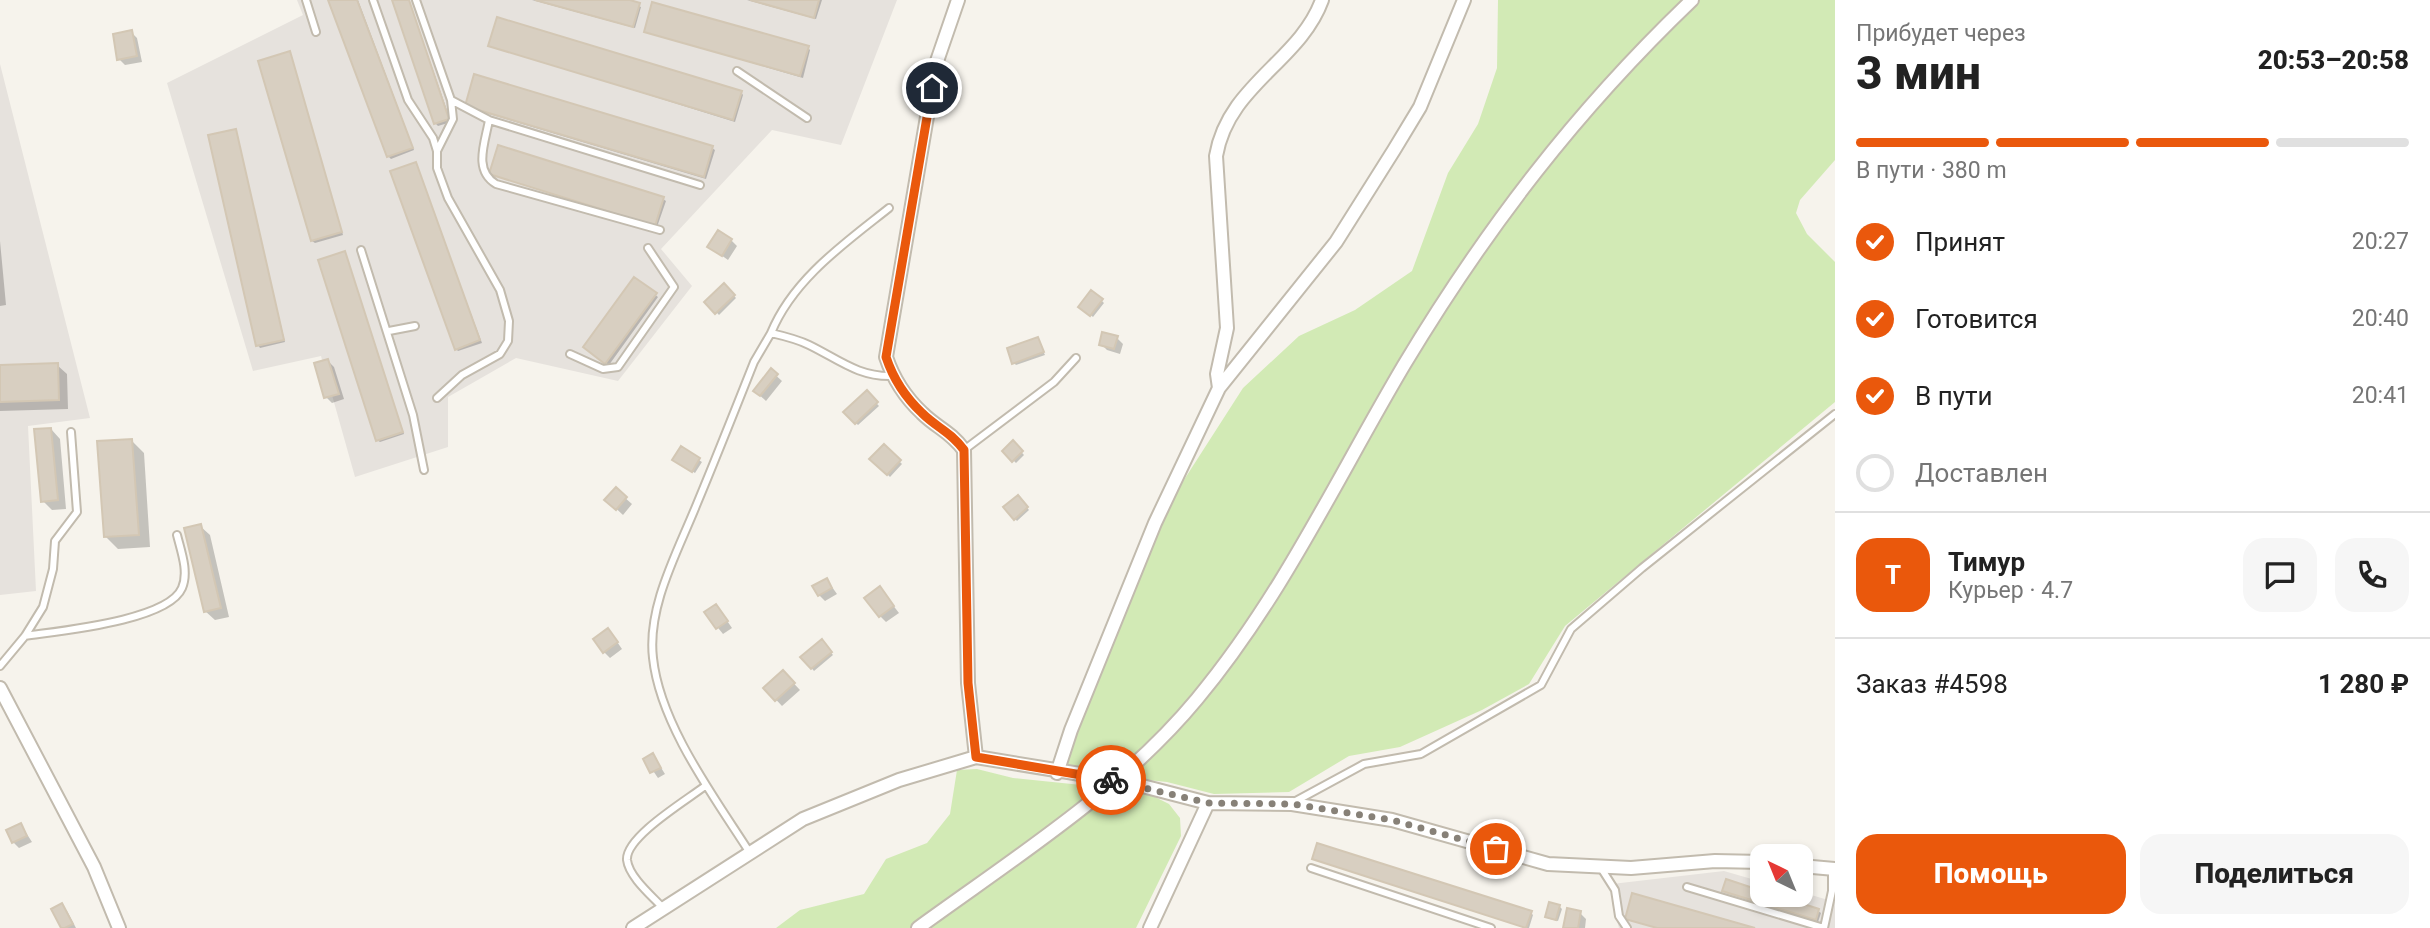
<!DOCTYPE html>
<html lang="ru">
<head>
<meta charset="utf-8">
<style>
  :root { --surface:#fff; --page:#f6f6f6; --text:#222; --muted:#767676; --line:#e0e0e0; --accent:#ea580c }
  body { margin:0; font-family:Roboto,sans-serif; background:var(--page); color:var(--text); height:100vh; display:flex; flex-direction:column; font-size:26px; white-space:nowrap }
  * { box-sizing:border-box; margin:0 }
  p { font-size:23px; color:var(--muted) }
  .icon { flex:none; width:38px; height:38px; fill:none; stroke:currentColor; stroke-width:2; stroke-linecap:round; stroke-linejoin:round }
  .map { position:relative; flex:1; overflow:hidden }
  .details { display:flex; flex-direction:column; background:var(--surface); width:595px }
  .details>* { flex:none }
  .needle { width:46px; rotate:317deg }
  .fabs { position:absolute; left:1750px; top:844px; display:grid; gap:14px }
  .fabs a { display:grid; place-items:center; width:63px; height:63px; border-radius:14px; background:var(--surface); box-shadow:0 4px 10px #0003; font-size:35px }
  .pin { position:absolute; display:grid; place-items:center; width:60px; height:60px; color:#fff; margin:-30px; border:4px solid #fff; border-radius:50%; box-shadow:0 2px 7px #0007 }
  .courier { position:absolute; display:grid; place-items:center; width:70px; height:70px; margin:-35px; border:5px solid #ea580c; border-radius:50%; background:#fff; color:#222; box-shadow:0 2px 9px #0007 }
  .head em { font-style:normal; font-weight:800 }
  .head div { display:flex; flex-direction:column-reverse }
  .head { display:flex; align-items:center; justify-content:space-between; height:119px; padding:0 21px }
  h1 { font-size:46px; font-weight:800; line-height:52px }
  .bar { display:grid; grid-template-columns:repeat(4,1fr); gap:10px 7px; align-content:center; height:84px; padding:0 21px }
  .bar i { height:9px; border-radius:5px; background:var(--line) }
  .bar .on { background:var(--accent) }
  .bar p { grid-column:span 4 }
  .line { display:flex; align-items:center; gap:18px; padding:0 21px; border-top:2px solid var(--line) }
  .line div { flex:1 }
  .round { display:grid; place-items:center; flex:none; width:74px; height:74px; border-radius:21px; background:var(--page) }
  ol { padding:0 21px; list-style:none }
  li { display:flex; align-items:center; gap:21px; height:77px }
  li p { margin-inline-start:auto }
  li .icon { padding:7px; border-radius:50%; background:var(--accent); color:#fff; stroke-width:4 }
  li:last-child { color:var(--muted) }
  li i { width:38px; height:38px; border:4px solid var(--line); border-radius:50% }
  .cta { display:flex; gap:14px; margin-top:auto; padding:14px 21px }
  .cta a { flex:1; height:80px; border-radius:21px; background:var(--accent); color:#fff; font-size:28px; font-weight:800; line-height:80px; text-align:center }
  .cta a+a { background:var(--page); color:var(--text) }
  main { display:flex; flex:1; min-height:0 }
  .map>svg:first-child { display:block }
  .industrial { fill:#e6e2dd }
  .green { fill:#d2eab5 }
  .shadow { fill:#0003 }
  .building { fill:#d8cfc1; stroke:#d3c7b4; stroke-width:2 }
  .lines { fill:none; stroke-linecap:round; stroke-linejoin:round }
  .lane-casing { stroke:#c2bbae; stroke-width:10 }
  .street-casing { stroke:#c2bbae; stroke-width:16 }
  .lane { stroke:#fff; stroke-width:6 }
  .street { stroke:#fff; stroke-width:12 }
  .done { stroke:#878178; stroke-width:7; stroke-dasharray:0 12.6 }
  .route { stroke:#ea580c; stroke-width:9 }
</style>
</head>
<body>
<main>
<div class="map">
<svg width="1835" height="928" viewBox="0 0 1835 928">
  <rect width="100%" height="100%" fill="#f6f3ec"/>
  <!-- industrial -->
  <path class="industrial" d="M297,0h600l-56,145 -69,-15 -111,119 31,37 -74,95 -102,-23 -68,39v50l-93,30 -34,-121 -68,15 -86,-288 136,-68z
    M0,64l90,354 -62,8 8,165 -36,4z
    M1724,871l38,11v12l39,-2 34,10v26h-216l-7,-25v-19z"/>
  <!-- green -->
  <path class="green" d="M1498,0h337v160l-35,40 -4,13 11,21 28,28v140l-270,224 -36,58 -47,26 -82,37 -51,9 -60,36 -75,2 -47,-12 -108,-11 114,-274 70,-109 56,-52 56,-26 57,-39 36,-98 30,-49 19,-56z
    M977,769l36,9 117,12 23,6 16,8 11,14 1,18 -45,92h-360l24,-18 64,-16 22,-35 41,-16 23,-29 7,-44z"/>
  <!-- shadow -->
  <path class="shadow" d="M330,0h28l56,150 -23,9 -3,-3z
    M394,0h15l42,122 -13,4 -2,-2z
    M532,0h92l17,7 -6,21z
    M747,0h75l-6,19z
    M131,32l6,6 5,24 -17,3 -6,-6z
    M646,32l162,16 2,2 -7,28z
    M489,45l252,47 2,3 -8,27z
    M289,53l54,182 -28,8 -3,-2z
    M469,108l243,40 3,2 -9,29z
    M235,131l50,211 -25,6 -2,-3z
    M415,164l67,179 -24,8 -2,-2z
    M491,173l172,26 3,2 -9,26z
    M731,240l6,6 -9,14 -18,-13z
    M0,241l6,64 -6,1z
    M345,253l59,181 -24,8 -3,-2z
    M635,279l23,18 -49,68 -22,-15z
    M724,285l12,13 -17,17 -12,-13z
    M1101,300l3,3 -11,14 -10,-8z
    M1117,338l6,6 -3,10 -13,-4 -6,-6z
    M1037,339l8,16 -29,10 -2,-2z
    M328,361l6,6 10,32 -12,4 -6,-6z
    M57,365l10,9 1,35 -68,2v-45z
    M771,371l11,10 -16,20 -11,-10z
    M867,393l12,13 -21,19 -12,-12z
    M51,429l9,10 6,70 -14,1 -9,-9z
    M131,440l13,13 6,94 -32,2 -12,-12z
    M1013,443l11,12 -8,8 -12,-12z
    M884,446l18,18 -12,13 -18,-18z
    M681,449l21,13 -7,11 -18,-11z
    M616,490l16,14 -9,11 -16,-15z
    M1018,497l11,13 -12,11 -11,-13z
    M200,526l10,9 19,82 -14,3 -10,-9z
    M827,580l10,14 -12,7 -6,-6z
    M885,595l14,18 -13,9 -6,-6z
    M721,612l11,16 -9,6 -17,-21z
    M613,636l9,13 -12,9 -6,-6z
    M821,641l12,14 -19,16 -12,-14z
    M783,672l17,18 -18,16 -17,-18z
    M653,755l12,19 -7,4 -13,-19z
    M21,825l11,17 -13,6 -6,-6z
    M1314,859l217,54 2,2 -4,13h-4z
    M1727,882l91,29 3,2 -3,9 -91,-29 -3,-3z
    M61,905l6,6 9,17h-13z
    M1559,906l3,3 -4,12 -8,-2 -3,-3z
    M1580,913l6,6 -1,9h-20z"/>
  <!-- building -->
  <path class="building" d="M328,0h29l56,148 -26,9z
    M392,0h17l40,119 -15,5z
    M535,0h95l10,3 -7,24z
    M750,0h69l-5,18z
    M652,2l157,44 -9,30 -156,-44z
    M497,17l245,74 -9,29 -245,-74z
    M132,30l5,26 -20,4 -4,-26z
    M290,51l52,181 -31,9 -53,-180z
    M474,74l239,72 -9,31 -239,-71z
    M236,129l48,211 -28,6 -48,-211z
    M498,145l166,52 -9,29 -166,-52z
    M416,162l64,178 -25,10 -65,-179z
    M718,230l14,9 -10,17 -15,-9z
    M345,251l58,181 -27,9 -58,-181z
    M634,277l23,16 -52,71 -22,-17z
    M724,283l11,12 -20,19 -11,-12z
    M1091,290l12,9 -13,17 -12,-9z
    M1102,332l16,4 -4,13 -15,-4z
    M1038,337l6,15 -32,12 -5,-16z
    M328,359l11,35 -15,4 -10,-35z
    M58,363l1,37 -59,2v-37z
    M771,368l7,6 -18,22 -7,-5z
    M867,390l11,12 -23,22 -12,-12z
    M51,428l7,72 -17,2 -7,-73z
    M132,439l7,96 -35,2 -7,-96z
    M1013,440l10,11 -11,11 -10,-11z
    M884,444l17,16 -14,15 -18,-16z
    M681,446l19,12 -8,14 -20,-12z
    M616,487l11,10 -11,13 -12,-10z
    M1018,495l10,12 -14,13 -11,-13z
    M201,524l20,84 -17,4 -20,-84z
    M827,578l5,10 -14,8 -6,-10z
    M880,586l14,20 -15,11 -15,-19z
    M716,604l12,17 -12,8 -12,-17z
    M608,628l10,14 -15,11 -10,-14z
    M822,639l10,13 -21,17 -11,-12z
    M783,670l12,13 -20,18 -12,-13z
    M653,753l8,15 -11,5 -7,-14z
    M21,823l6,13 -15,7 -6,-13z
    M1317,843l215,68 -6,17 -214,-69z
    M1726,879l36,12v3h10l47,15 -3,11 -94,-29z
    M1632,893l123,35h-98l-32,-9z
    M1549,902l11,3 -4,15 -11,-3z
    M62,903l11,21 -8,4h-4l-10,-19z
    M1567,908l14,3 -3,17h-15z"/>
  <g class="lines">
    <!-- lane casing -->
    <g class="lane-casing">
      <path id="lane" d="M306,0l10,32
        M373,0l35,100 25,38 4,13v17l11,30 52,92 9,31 -1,20 -8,13 -38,21 -25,23
        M416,0l35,100 2,19 -16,32
        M737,71l70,47
        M451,100l38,20
        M660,230l-164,-46c-23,-14 -11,-41 -7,-64l211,65
        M361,250l52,165 11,55
        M389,331l26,-5
        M771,333c22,-54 74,-90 118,-125
        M570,354l33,15 15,-2 56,-80 -26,-39
        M964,450l90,-68 22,-24
        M25,636c33,-5 143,-15 157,-48 7,-16 -1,-37 -5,-53
        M0,666l25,-30 18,-29 10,-38 2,-28 22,-29 -6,-80
        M1294,802l70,-38 57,-10 120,-69 30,-56 71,-61 193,-154
        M750,853c-35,-55 -90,-128 -97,-195 -6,-51 24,-105 43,-152 20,-48 39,-96 58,-144l17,-29c13,3 26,6 38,12 29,14 49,32 83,31
        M1311,868l180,60
        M1601,868l14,22 4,26 8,12
        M1687,887l137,41
        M663,908c-11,-12 -34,-31 -36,-48 -2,-23 60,-60 78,-74
        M1824,928l8,-37v-23"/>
    </g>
    <!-- street casing -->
    <g class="street-casing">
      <path id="street" d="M958,0l-22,64 -50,293c7,21 20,41 36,56 15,15 28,18 42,37l4,233 8,74 147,24 85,22 84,1 100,16 156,44 83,4 84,-7 47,1
        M1219,388l-2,-14 10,-46 -11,-172c12,-71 84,-95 106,-156
        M0,688l94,179 25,61
        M1057,773l14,-43 84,-207 64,-135 117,-146 58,-92 26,-43 44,-107
        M1801,866l34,3
        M633,928l170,-109 96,-39 77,-23
        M918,928c96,-70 203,-137 279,-229 85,-102 140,-221 207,-334 83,-138 172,-254 288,-365
        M1150,928l58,-125"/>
    </g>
    <!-- lane -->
    <use href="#lane" class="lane"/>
    <!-- street -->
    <use href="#street" class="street"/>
  </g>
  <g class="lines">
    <!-- done -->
    <path class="done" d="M1111,780l97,23 84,1 100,16 104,29"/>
    <!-- route -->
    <path class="route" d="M932,88l-46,269c7,21 20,41 36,56 15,15 28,18 42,37l4,233 8,74 135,23"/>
  </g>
</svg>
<div class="fabs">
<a><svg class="needle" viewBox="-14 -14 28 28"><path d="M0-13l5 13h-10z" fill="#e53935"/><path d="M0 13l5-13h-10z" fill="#767676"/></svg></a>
</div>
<div class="pin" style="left:1496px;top:849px;background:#ea580c"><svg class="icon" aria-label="bag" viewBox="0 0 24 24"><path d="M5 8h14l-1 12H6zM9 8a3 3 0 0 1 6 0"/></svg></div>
<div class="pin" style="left:932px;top:88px;background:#1f2937"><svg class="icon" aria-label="home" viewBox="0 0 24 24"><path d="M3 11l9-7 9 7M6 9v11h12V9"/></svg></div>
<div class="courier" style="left:1111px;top:780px"><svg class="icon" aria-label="bike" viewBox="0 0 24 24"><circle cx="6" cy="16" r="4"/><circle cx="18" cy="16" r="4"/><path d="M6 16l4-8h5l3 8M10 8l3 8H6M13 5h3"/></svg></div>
</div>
<section class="details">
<div class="head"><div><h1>3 мин</h1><p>Прибудет через</p></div><em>20:53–20:58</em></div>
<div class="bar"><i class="on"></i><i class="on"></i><i class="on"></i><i></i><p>В пути · 380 m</p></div>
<ol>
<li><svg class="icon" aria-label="check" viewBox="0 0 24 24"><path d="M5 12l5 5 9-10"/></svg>Принят<p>20:27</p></li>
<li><svg class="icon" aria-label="check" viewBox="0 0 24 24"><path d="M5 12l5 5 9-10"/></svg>Готовится<p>20:40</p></li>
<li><svg class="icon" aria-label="check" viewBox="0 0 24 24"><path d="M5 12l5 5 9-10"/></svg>В пути<p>20:41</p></li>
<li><i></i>Доставлен</li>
</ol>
<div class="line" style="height:126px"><b class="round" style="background:var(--accent);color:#fff">Т</b><div><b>Тимур</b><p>Курьер · 4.7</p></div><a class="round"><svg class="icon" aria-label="chat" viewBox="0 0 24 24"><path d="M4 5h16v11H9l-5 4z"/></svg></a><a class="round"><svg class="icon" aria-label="phone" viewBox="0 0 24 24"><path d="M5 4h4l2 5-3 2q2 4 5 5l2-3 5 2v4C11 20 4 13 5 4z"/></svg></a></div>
<div class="line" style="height:91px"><div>Заказ #4598</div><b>1 280 ₽</b></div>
<div class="cta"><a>Помощь</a><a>Поделиться</a></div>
</section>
</main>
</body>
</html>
